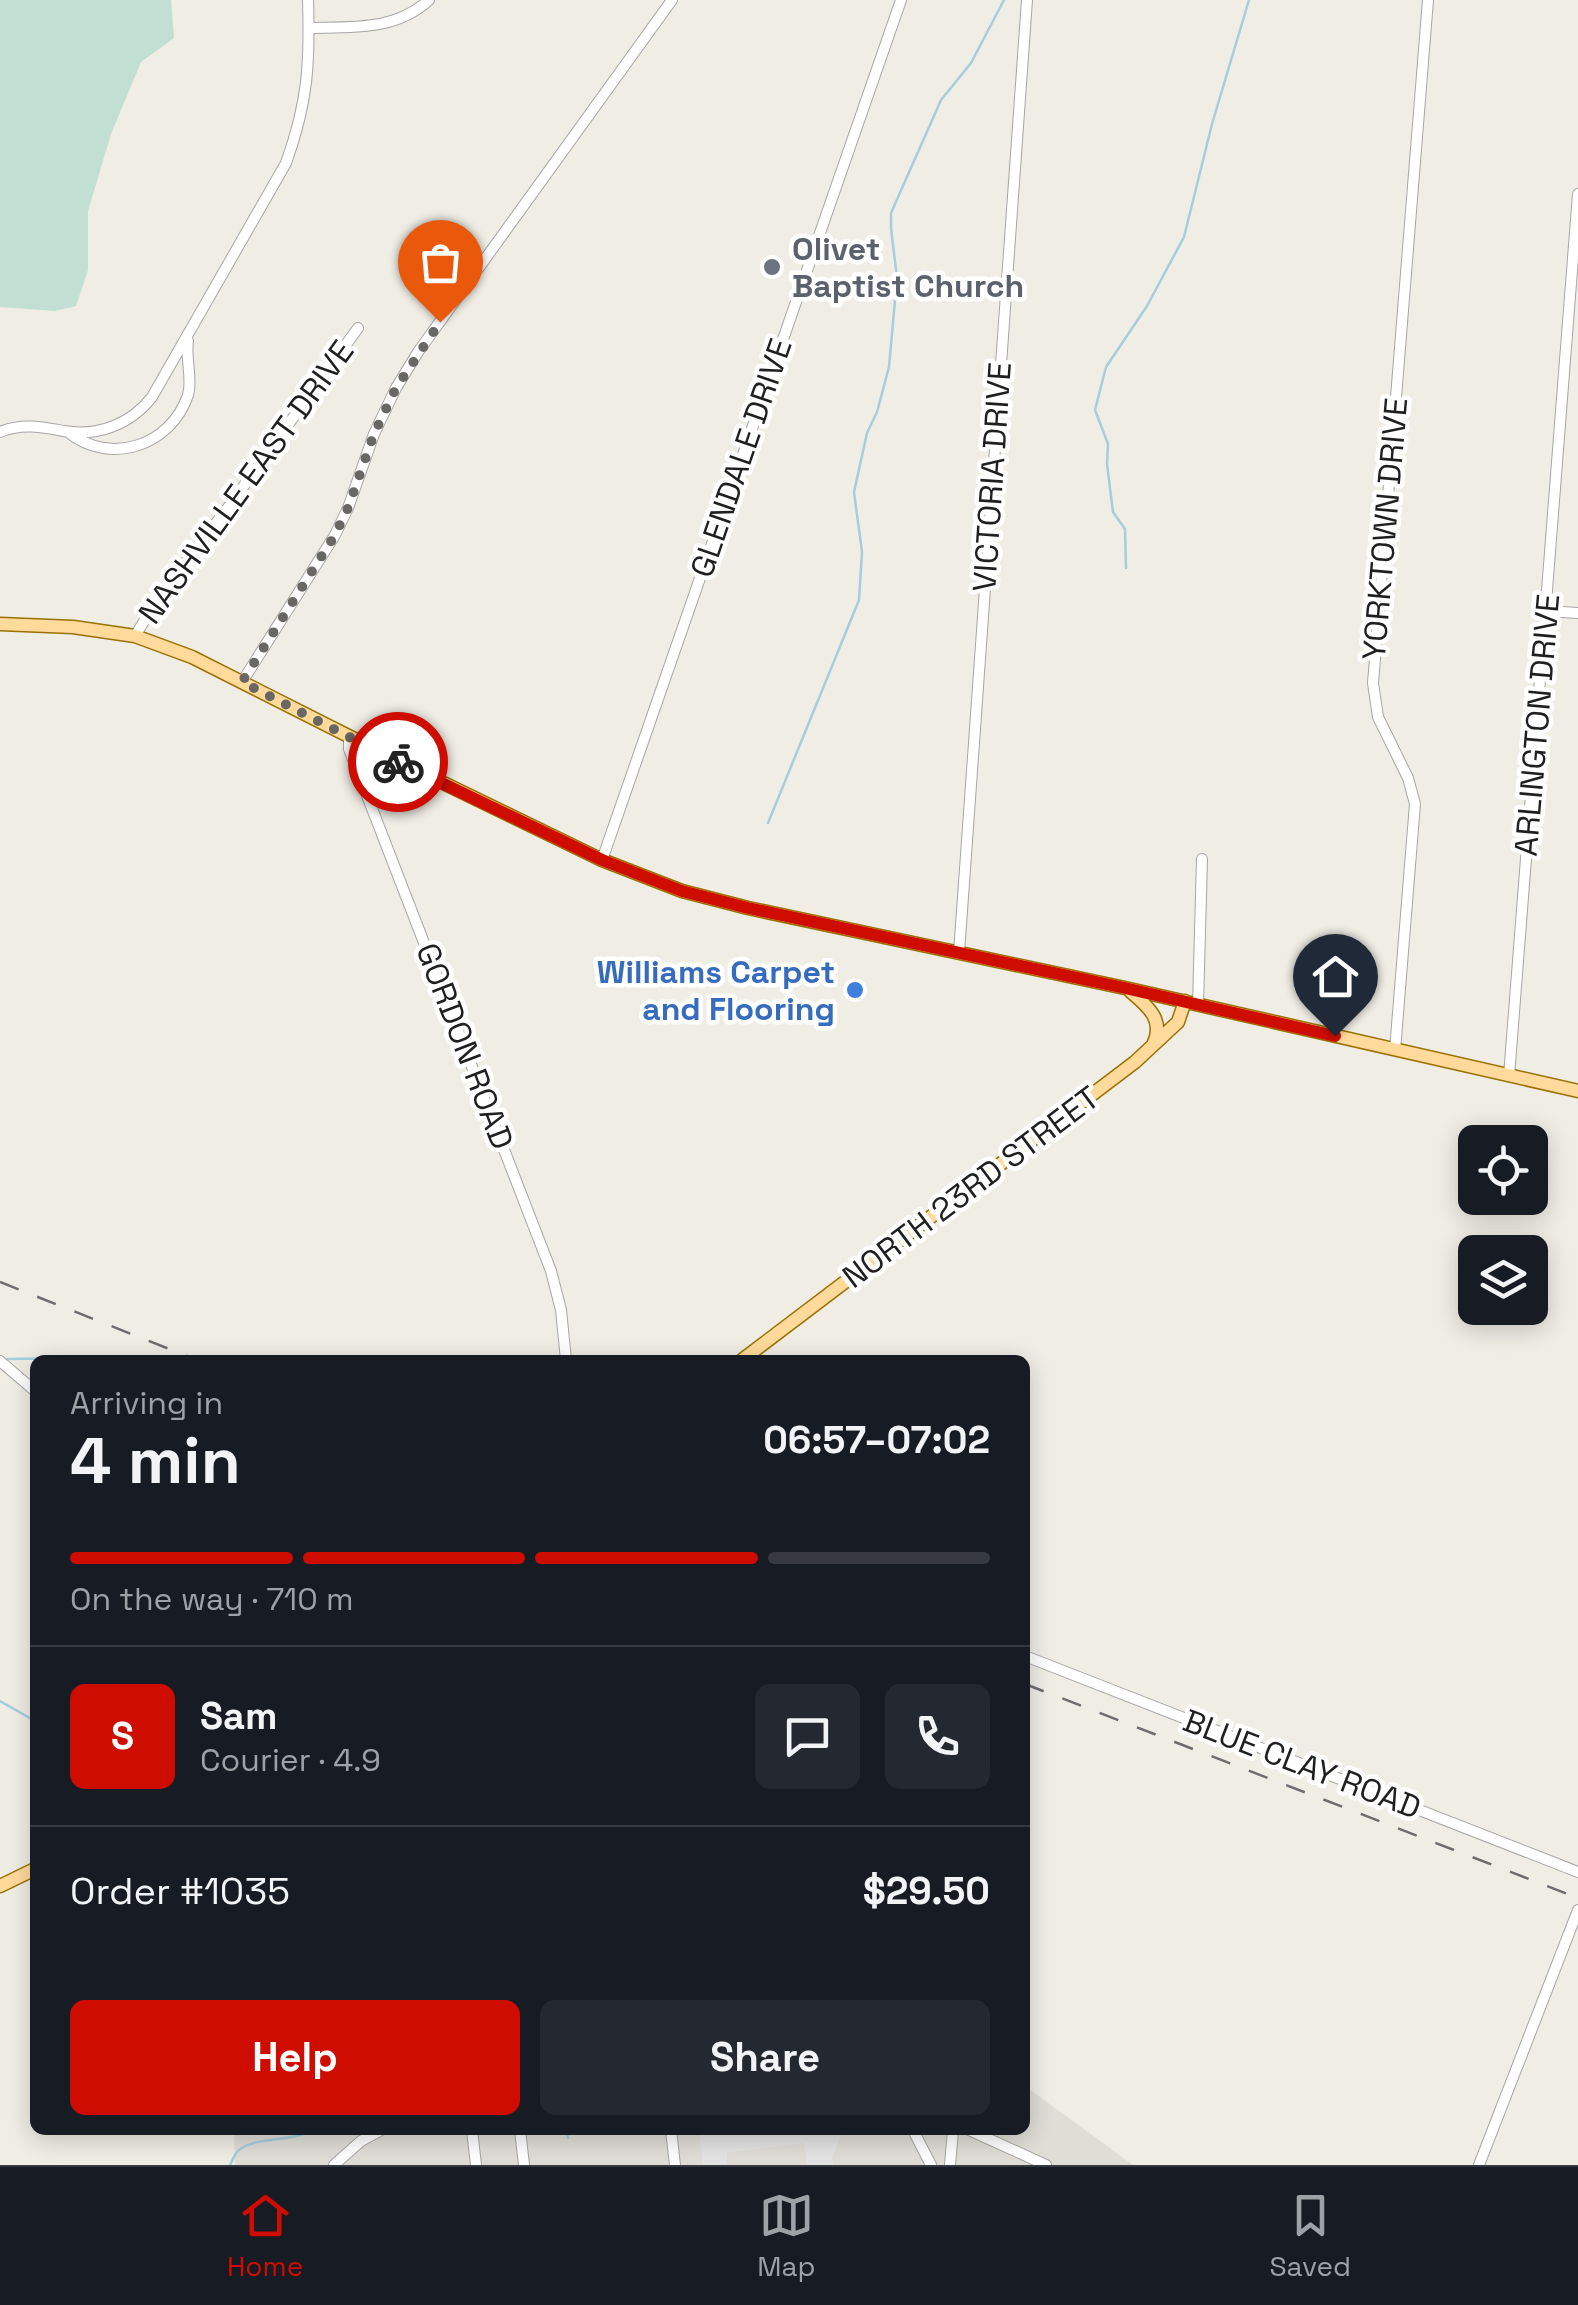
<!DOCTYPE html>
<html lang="en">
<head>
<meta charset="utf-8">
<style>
  :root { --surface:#171b24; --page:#242831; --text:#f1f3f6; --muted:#9ea1a6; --line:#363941; --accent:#ce0d00 }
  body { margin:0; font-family:"Space Grotesk",sans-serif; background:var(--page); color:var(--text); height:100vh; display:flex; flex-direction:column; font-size:38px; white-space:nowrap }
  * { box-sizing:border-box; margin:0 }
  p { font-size:32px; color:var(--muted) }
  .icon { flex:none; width:55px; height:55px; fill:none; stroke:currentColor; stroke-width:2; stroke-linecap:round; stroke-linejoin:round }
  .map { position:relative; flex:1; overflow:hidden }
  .panel { position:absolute; left:30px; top:1355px; width:1000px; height:780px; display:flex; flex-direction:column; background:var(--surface); border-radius:15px; box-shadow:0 5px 25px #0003 }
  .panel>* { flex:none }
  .fabs { position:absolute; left:1458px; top:1125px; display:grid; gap:20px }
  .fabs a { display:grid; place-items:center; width:90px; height:90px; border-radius:15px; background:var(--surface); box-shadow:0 5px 25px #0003; font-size:50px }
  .pin { position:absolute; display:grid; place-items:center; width:85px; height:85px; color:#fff; margin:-102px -42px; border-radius:50% 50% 50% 0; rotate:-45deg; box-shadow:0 0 10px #0007 }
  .pin .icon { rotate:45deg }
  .courier { position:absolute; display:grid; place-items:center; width:100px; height:100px; margin:-50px; border:8px solid #ce0d00; border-radius:50%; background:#fff; color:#222; box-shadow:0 2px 12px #0007 }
  .head em { font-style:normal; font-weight:600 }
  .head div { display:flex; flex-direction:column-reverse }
  .head { display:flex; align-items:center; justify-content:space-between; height:170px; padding:0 40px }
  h1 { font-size:65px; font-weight:600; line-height:75px }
  .bar { display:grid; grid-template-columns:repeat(4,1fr); gap:15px 10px; align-content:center; height:120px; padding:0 40px }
  .bar i { height:12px; border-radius:8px; background:var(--line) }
  .bar .current { background:var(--accent) }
  .bar p { grid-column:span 4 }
  .line { display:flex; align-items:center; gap:25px; padding:0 40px; border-top:2px solid var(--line) }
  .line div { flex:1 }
  .round { display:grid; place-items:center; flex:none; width:105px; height:105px; border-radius:15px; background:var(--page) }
  .action { display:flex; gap:20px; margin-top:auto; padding:20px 40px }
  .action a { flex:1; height:115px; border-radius:15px; background:var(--accent); color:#fff; font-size:40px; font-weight:600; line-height:115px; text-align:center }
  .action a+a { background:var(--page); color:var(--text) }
  .dock { display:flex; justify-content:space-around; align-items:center; height:140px; border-top:2px solid var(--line); background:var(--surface); font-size:28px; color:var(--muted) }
  .dock a { display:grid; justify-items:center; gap:5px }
  .dock .current { color:var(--accent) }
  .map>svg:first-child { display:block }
  .airport { fill:#dfddd6 }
  .wetland { fill:#c1dfd3 }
  .parking { fill:#e3e3e3 }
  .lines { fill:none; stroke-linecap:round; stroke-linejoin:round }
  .stream { stroke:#a4cee0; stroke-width:2.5 }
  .minor-casing { stroke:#a6a6a6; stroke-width:12 }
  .major-casing { stroke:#9a7100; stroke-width:15 }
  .minor { stroke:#fff; stroke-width:10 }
  .major { stroke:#ffda9b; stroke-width:12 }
  .rail { stroke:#6d6d6d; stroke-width:2.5; stroke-dasharray:20 20; stroke-linecap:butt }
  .done { stroke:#686764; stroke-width:10; stroke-dasharray:0 18 }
  .route { stroke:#ce0d00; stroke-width:12 }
  .worship-dot { fill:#6b7280; stroke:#fff; stroke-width:4 }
  .shop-dot { fill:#3f7fe0; stroke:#fff; stroke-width:4 }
  .labels { text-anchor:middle; stroke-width:9; stroke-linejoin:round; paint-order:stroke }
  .worship-label { font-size:32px; font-weight:bold; fill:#5b616d; stroke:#fff; text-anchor:start }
  .street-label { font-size:32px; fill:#1f1f1f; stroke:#fff }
  .shop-label { font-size:32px; font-weight:bold; fill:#366cbe; stroke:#fff; text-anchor:end }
</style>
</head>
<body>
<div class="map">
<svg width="1578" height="2165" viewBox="0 0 1578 2165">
  <rect width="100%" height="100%" fill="#f0ede5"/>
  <!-- airport -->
  <path class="airport" d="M1025,2086l108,79h-898l-1,-35h791z"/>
  <!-- wetland -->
  <path class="wetland" d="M0,0h171l3,38 -33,24 -30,72 -23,77v59l-12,36 -21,5 -55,-4z"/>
  <!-- parking -->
  <path class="parking" d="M699,2130h135l7,5 -9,23 1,7h-26l-3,-22 -77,10v12h-24z"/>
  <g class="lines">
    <!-- stream -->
    <path class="stream" d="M1126,568l-1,-39 -12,-17 -6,-48 1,-20 -13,-34 11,-43 41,-61 37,-69 28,-113 37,-124
      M768,823l91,-223 3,-48 -8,-60 13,-59 10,-21 12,-45 8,-89 -6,-50v-15l50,-113 30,-37 33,-63
      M8,1359l73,-1 7,2
      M0,1701l35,20
      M566,2130l2,8
      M230,2165c3,-5 4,-11 9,-15 18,-14 53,-8 74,-20"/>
    <!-- minor casing -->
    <g class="minor-casing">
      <path id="minor" d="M309,28c43,-1 86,3 120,-28
        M0,432c23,-9 41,-5 64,-1 34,6 67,-7 88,-34l134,-234c22,-61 24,-100 22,-163
        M68,432c42,34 103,14 120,-37 5,-17 -3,-36 0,-54
        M1546,611l32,2
        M135,636l25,-41 70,-90 128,-177
        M242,682l93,-147 13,-27 26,-74 22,-46 22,-36 254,-352
        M349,737v12l202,522 10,39 5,50
        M602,860l299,-860
        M959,953l68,-953
        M1198,1004l4,-145
        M1395,1050l20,-246 -7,-26 -30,-61 -5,-34 55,-683
        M1509,1076l69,-882
        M0,1361l35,30
        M1025,1656l553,216
        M472,2130l4,35
        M520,2130l4,35
        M671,2130l4,35
        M913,2130l18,35
        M969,2130l77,35
        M334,2165l27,-24 20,-11
        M950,2165l3,-35
        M1479,2165l99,-255"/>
    </g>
    <!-- major casing -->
    <g class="major-casing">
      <path id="major" d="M0,624l73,3 62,9 57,21 204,103 206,100 80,31 66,17 377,80 453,103
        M1131,992c18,15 34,29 22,53
        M742,1360l393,-298 43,-40 7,-21
        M0,1886l35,-17"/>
    </g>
    <!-- minor -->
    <use href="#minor" class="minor"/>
    <!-- major -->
    <use href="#major" class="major"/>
    <!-- rail -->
    <path class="rail" d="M0,1282l197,78
      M1025,1684l553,214"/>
  </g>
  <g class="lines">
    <!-- done -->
    <path class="done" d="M398,762l-156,-80 93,-147 13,-27 26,-74 22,-46 44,-66"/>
    <!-- route -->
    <path class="route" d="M398,762l204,98 80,31 66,17 377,80 210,48"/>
  </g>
  <!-- markers -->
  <circle class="worship-dot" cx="772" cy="267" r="10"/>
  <circle class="shop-dot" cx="855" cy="990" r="10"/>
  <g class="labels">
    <!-- worship labels -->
    <g class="worship-label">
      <text x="792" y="260">Olivet<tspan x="792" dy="37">Baptist Church</tspan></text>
    </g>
    <!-- street labels -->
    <g class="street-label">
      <text transform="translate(741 458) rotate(-71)" y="11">GLENDALE DRIVE</text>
      <text transform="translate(992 477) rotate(-86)" y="11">VICTORIA DRIVE</text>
      <text transform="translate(246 482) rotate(-54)" y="11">NASHVILLE EAST DRIVE</text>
      <text transform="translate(1385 529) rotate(-85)" y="11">YORKTOWN DRIVE</text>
      <text transform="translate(1537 725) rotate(-85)" y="11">ARLINGTON DRIVE</text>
      <text transform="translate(465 1046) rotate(69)" y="11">GORDON ROAD</text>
      <text transform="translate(971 1187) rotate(-37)" y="11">NORTH 23RD STREET</text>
      <text transform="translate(1302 1764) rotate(21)" y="11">BLUE CLAY ROAD</text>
    </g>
    <!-- shop labels -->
    <g class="shop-label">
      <text x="835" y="983">Williams Carpet<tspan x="835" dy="37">and Flooring</tspan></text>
    </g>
  </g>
</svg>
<div class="fabs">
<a><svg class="icon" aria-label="locate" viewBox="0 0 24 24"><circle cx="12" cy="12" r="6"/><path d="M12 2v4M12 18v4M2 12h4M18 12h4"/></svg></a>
<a><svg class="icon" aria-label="layers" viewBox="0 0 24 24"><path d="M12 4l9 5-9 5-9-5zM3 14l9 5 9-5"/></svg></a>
</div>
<div class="pin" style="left:440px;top:322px;background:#ea580c"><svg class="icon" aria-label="bag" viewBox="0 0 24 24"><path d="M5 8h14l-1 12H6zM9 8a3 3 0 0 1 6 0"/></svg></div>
<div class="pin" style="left:1335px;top:1036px;background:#1f2937"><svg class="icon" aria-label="home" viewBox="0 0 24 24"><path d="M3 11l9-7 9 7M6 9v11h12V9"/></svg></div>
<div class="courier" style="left:398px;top:762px"><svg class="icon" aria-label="bike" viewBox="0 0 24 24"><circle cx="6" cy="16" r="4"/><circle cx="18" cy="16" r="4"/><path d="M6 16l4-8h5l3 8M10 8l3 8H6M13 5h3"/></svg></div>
<section class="panel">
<div class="head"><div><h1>4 min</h1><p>Arriving in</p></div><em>06:57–07:02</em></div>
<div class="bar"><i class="current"></i><i class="current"></i><i class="current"></i><i></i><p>On the way · 710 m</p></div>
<div class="line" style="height:180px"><b class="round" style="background:var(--accent);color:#fff">S</b><div><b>Sam</b><p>Courier · 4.9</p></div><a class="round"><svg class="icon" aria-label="chat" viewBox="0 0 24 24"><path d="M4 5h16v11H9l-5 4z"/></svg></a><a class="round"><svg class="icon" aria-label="phone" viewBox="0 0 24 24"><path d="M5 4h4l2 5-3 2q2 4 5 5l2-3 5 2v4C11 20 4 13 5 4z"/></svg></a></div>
<div class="line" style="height:130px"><div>Order #1035</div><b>$29.50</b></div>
<div class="action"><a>Help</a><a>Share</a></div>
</section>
</div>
<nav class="dock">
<a class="current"><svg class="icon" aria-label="home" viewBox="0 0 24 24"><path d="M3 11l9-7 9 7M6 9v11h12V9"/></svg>Home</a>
<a><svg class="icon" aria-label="map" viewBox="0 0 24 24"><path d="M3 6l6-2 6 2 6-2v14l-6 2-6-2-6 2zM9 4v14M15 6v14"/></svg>Map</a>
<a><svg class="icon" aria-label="saved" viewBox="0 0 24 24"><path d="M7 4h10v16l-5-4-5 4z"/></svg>Saved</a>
</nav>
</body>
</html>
